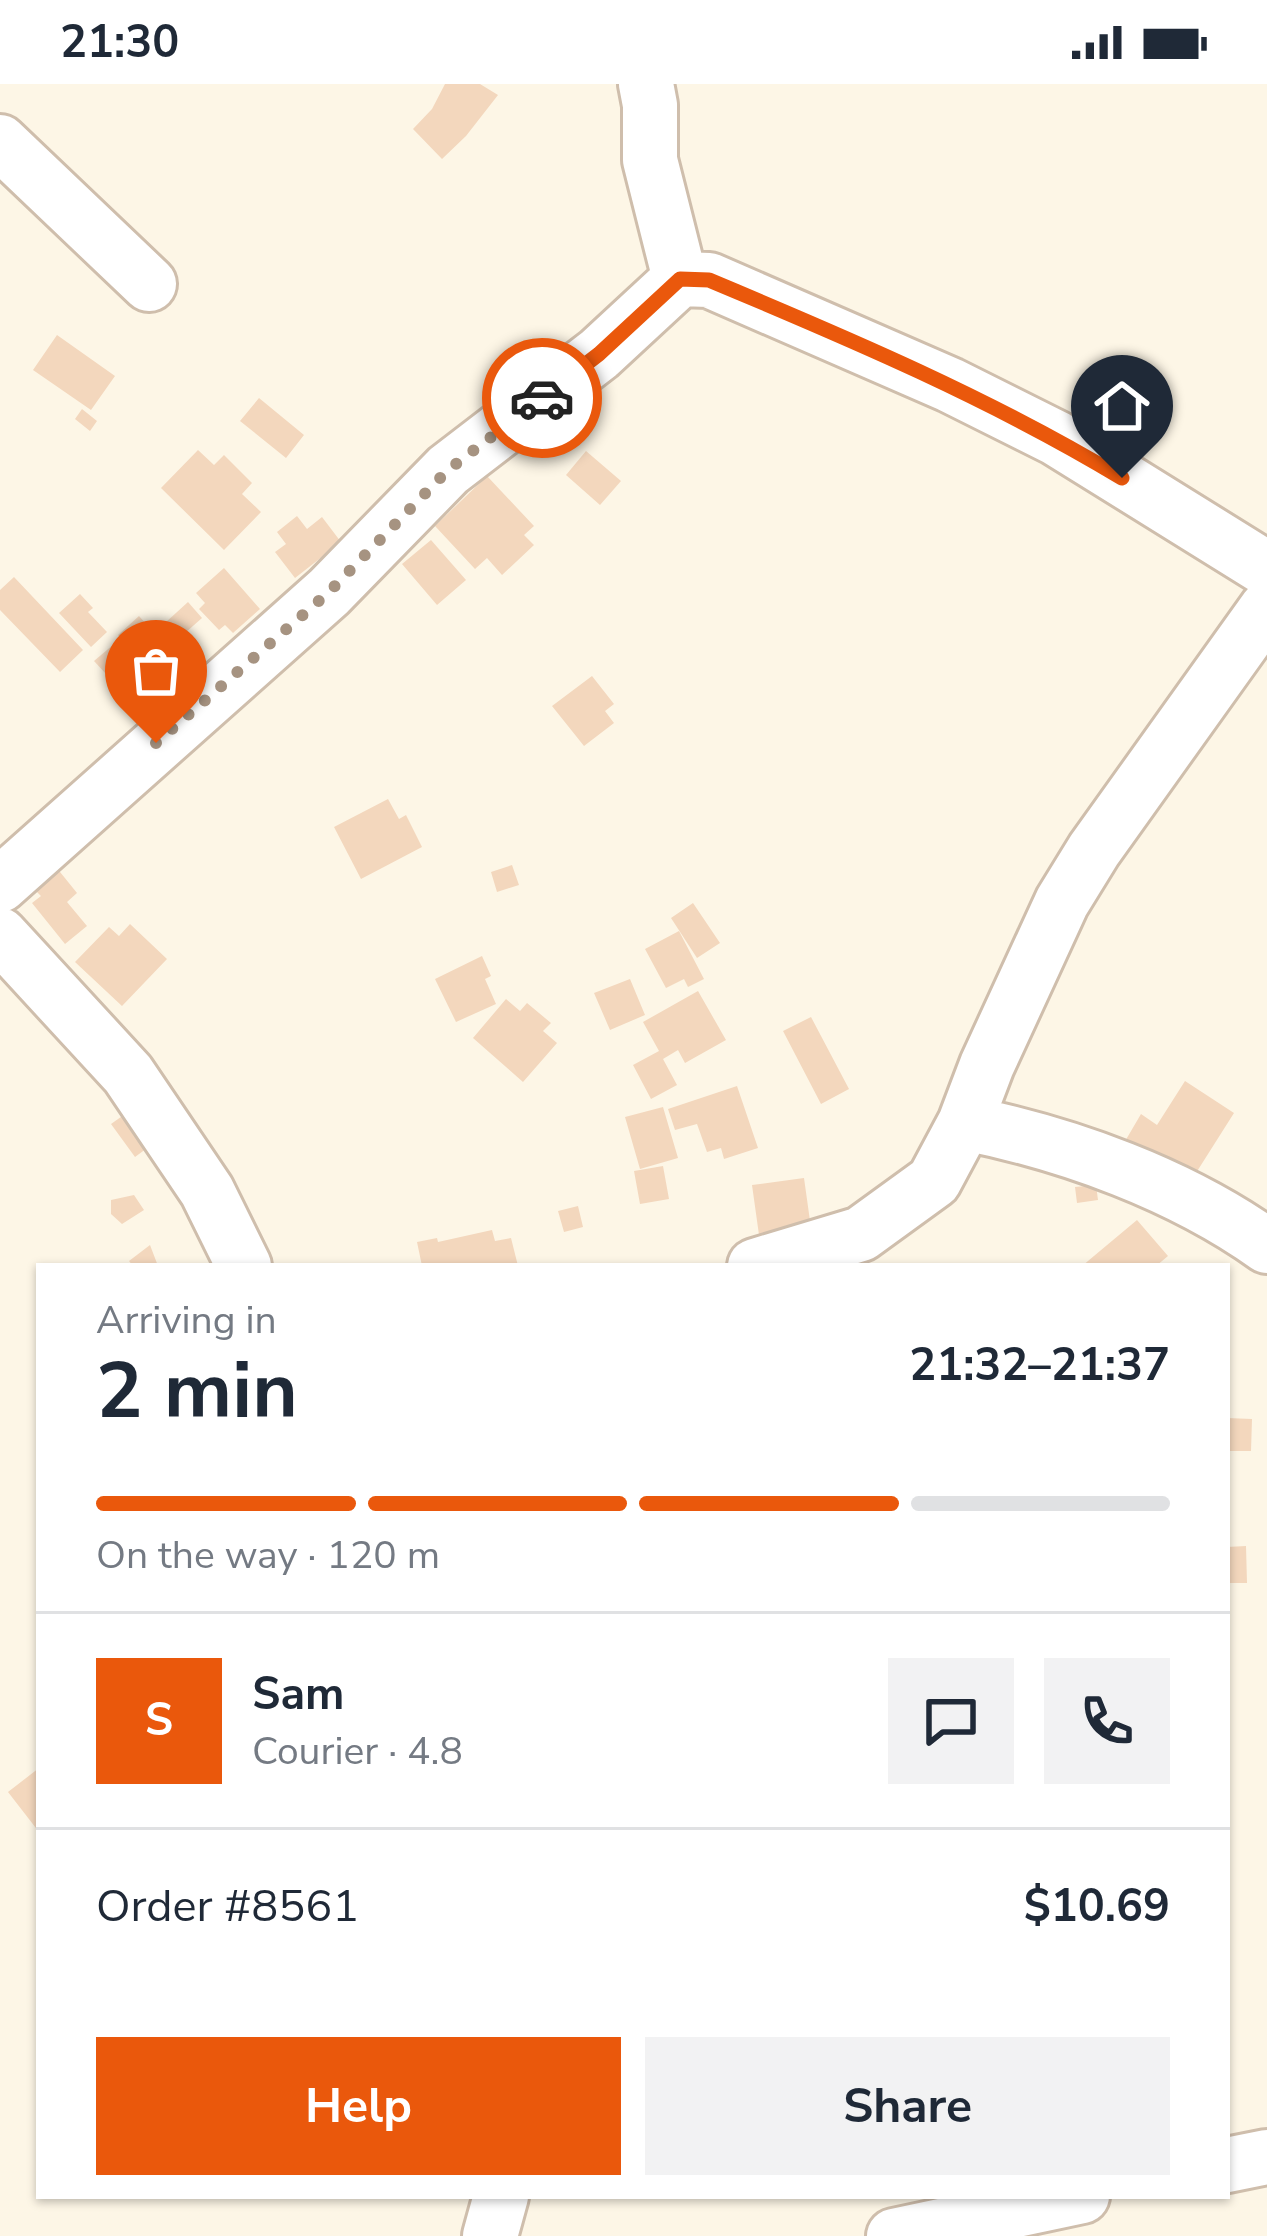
<!DOCTYPE html>
<html lang="en">
<head>
<meta charset="utf-8">
<style>
  :root { --surface:#fff; --page:#f2f2f3; --text:#1f2937; --muted:#747a83; --line:#e0e1e3; --accent:#ea580c }
  body { margin:0; font-family:"Nunito Sans",sans-serif; background:var(--page); color:var(--text); height:100vh; display:flex; flex-direction:column; font-size:45px; white-space:nowrap }
  * { box-sizing:border-box; margin:0 }
  p { font-size:39px; color:var(--muted) }
  .icon { flex:none; width:66px; height:66px; fill:none; stroke:currentColor; stroke-width:2; stroke-linecap:round; stroke-linejoin:round }
  .map { position:relative; flex:1; overflow:hidden }
  .sheet { position:absolute; left:36px; top:1179px; width:1194px; height:936px; display:flex; flex-direction:column; background:var(--surface); border-radius:0px; box-shadow:0 3px 9px #0004 }
  .sheet>* { flex:none }
  .pin { position:absolute; display:grid; place-items:center; width:102px; height:102px; color:#fff; margin:-123px -51px; border-radius:50% 50% 50% 0; rotate:-45deg; box-shadow:0 0 12px #0007 }
  .pin .icon { rotate:45deg }
  .courier { position:absolute; display:grid; place-items:center; width:120px; height:120px; margin:-60px; border:9px solid #ea580c; border-radius:50%; background:#fff; color:#222; box-shadow:0 3px 15px #0007 }
  .head em { font-style:normal; font-weight:700 }
  .head div { display:flex; flex-direction:column-reverse }
  .head { display:flex; align-items:center; justify-content:space-between; height:204px; padding:0 60px }
  h1 { font-size:78px; font-weight:700; line-height:90px }
  .bar { display:grid; grid-template-columns:repeat(4,1fr); gap:18px 12px; align-content:center; height:144px; padding:0 60px }
  .bar i { height:15px; border-radius:9px; background:var(--line) }
  .bar .current { background:var(--accent) }
  .bar p { grid-column:span 4 }
  .line { display:flex; align-items:center; gap:30px; padding:0 60px; border-top:3px solid var(--line) }
  .line div { flex:1 }
  .round { display:grid; place-items:center; flex:none; width:126px; height:126px; border-radius:0px; background:var(--page) }
  .cta { display:flex; gap:24px; margin-top:auto; padding:24px 60px }
  .cta a { flex:1; height:138px; border-radius:0px; background:var(--accent); color:#fff; font-size:48px; font-weight:700; line-height:138px; text-align:center }
  .cta a+a { background:var(--page); color:var(--text) }
  .status { display:flex; justify-content:space-between; align-items:center; height:84px; padding:0 60px; background:var(--surface); direction:ltr }
  .status svg { height:33px; fill:currentColor }
  .map>svg:first-child { display:block }
  .building { fill:#f3d7bd }
  .lines { fill:none; stroke-linecap:round; stroke-linejoin:round }
  .minor-casing { stroke:#cfbeac; stroke-width:60 }
  .minor { stroke:#fff; stroke-width:54 }
  .done { stroke:#a69381; stroke-width:12; stroke-dasharray:0 21.6 }
  .route { stroke:#ea580c; stroke-width:15 }
</style>
</head>
<body>
<div class="status"><b>21:30</b><svg viewBox="0 0 49 12"><path d="M0 12V9h3v3zM5 12V6h3v6zM10 12V3h3v9zM15 12V0h3v12zM26 1h20v11H26zM47 4h2v5h-2z"/></svg></div>
<div class="map">
<svg width="1267" height="2152" viewBox="0 0 1267 2152">
  <rect width="100%" height="100%" fill="#fdf6e6"/>
  <!-- building -->
  <path class="building" d="M445,0h35l18,11 -32,41 -24,23 -29,-30 19,-20z
    M57,251l58,41 -24,34 -58,-40z
    M259,314l45,37 -18,23 -46,-37z
    M82,325l15,12 -7,10 -15,-12z
    M198,366l16,15 10,-10 28,28 -10,11 19,18 -37,38 -63,-62z
    M586,367l35,30 -21,24 -34,-30z
    M487,392l47,50 -10,9 10,10 -32,30 -15,-17 -12,11 -40,-43z
    M297,432l10,13 15,-12 19,25 -46,36 -20,-26 11,-8 -9,-12z
    M431,456l35,40 -29,25 -35,-41z
    M224,484l36,41 -27,24 -8,-8 -6,5 -20,-21 6,-6 -9,-10z
    M14,493l69,73 -23,22 -60,-62v-20z
    M80,510l13,14 -5,4 19,20 -16,15 -32,-34z
    M188,518l14,16 -34,30 19,21 -21,19 -48,-53 21,-19 15,17z
    M114,560l23,26 -19,17 -24,-26z
    M592,592l22,28 -9,7 9,12 -30,23 -32,-40z
    M388,715l11,20 7,-4 16,32 -61,32 -27,-52z
    M512,781l7,20 -22,7 -6,-20z
    M56,783l21,26 -10,9 20,24 -22,18 -33,-41 9,-7 -9,-9z
    M693,819l27,40 -23,15 -26,-40z
    M130,840l37,35 -45,47 -47,-44 34,-35 10,9z
    M679,847l25,48 -16,8 -4,-8 -18,9 -21,-39z
    M482,872l9,20 -6,3 11,25 -40,18 -21,-43z
    M630,895l15,36 -35,15 -16,-37z
    M698,907l28,49 -41,23 -7,-13 -15,9 14,26 -26,14 -18,-34 26,-14 -16,-29z
    M506,915l14,12 7,-8 24,20 -8,8 14,12 -34,39 -50,-44z
    M811,933l38,72 -28,15 -38,-73z
    M1185,997l49,32 -45,71 -65,-41 17,-29 16,11z
    M737,1002l21,62 -34,11 -3,-11 -14,4 -10,-28 -22,6 -7,-21z
    M135,1023l23,33 -23,17 -24,-33z
    M663,1023l15,51 -38,11 -15,-52z
    M663,1082l6,33 -29,5 -6,-33z
    M804,1094l7,50 -52,7 -7,-50z
    M1096,1101l2,15 -21,3 -2,-16z
    M134,1111l10,15 -22,14 -11,-10v-14z
    M578,1122l5,21 -19,5 -6,-21z
    M1137,1136l31,36 -12,10h-74z
    M492,1146l3,11 16,-3 7,28h-96l-5,-24 20,-4 1,4z
    M150,1161l8,21h-25l-4,-5z
    M1227,1334l25,1 -1,32h-24z
    M1246,1462l1,37h-20v-36z
    M39,1684v64l-31,-40z"/>
  <g class="lines">
    <!-- minor casing -->
    <g class="minor-casing">
      <path id="minor" d="M0,58l149,142
        M680,195l29,1 241,105 106,53 211,131
        M0,801l329,-293 119,-122 151,-116 81,-75 -30,-119v-55l-4,-21
        M0,851l128,139 79,117 37,75
        M965,1039c104,21 215,61 302,123
        M755,1182l106,-32 73,-53 31,-58 22,-58 75,-163 32,-52 173,-242
        M1227,2081l40,-8
        M490,2152l11,-40
        M894,2152l188,-40"/>
    </g>
    <!-- minor -->
    <use href="#minor" class="minor"/>
  </g>
  <g class="lines">
    <!-- done -->
    <path class="done" d="M156,659l173,-151 119,-122 94,-72"/>
    <!-- route -->
    <path class="route" d="M542,314l57,-44 81,-75 29,1c141,59 282,119 413,198"/>
  </g>
</svg>
<div class="pin" style="left:156px;top:659px;background:#ea580c"><svg class="icon" aria-label="bag" viewBox="0 0 24 24"><path d="M5 8h14l-1 12H6zM9 8a3 3 0 0 1 6 0"/></svg></div>
<div class="pin" style="left:1122px;top:394px;background:#1f2937"><svg class="icon" aria-label="home" viewBox="0 0 24 24"><path d="M3 11l9-7 9 7M6 9v11h12V9"/></svg></div>
<div class="courier" style="left:542px;top:314px"><svg class="icon" aria-label="car" viewBox="0 0 24 24"><path d="M5 17H2v-5l4-1 3-4h7l3 4 3 1v5h-3M9 17h6M6 11h13"/><circle cx="7" cy="17" r="2"/><circle cx="17" cy="17" r="2"/></svg></div>
<section class="sheet">
<div class="head"><div><h1>2 min</h1><p>Arriving in</p></div><em>21:32–21:37</em></div>
<div class="bar"><i class="current"></i><i class="current"></i><i class="current"></i><i></i><p>On the way · 120 m</p></div>
<div class="line" style="height:216px"><b class="round" style="background:var(--accent);color:#fff">S</b><div><b>Sam</b><p>Courier · 4.8</p></div><a class="round"><svg class="icon" aria-label="chat" viewBox="0 0 24 24"><path d="M4 5h16v11H9l-5 4z"/></svg></a><a class="round"><svg class="icon" aria-label="phone" viewBox="0 0 24 24"><path d="M5 4h4l2 5-3 2q2 4 5 5l2-3 5 2v4C11 20 4 13 5 4z"/></svg></a></div>
<div class="line" style="height:156px"><div>Order #8561</div><b>$10.69</b></div>
<div class="cta"><a>Help</a><a>Share</a></div>
</section>
</div>
</body>
</html>
